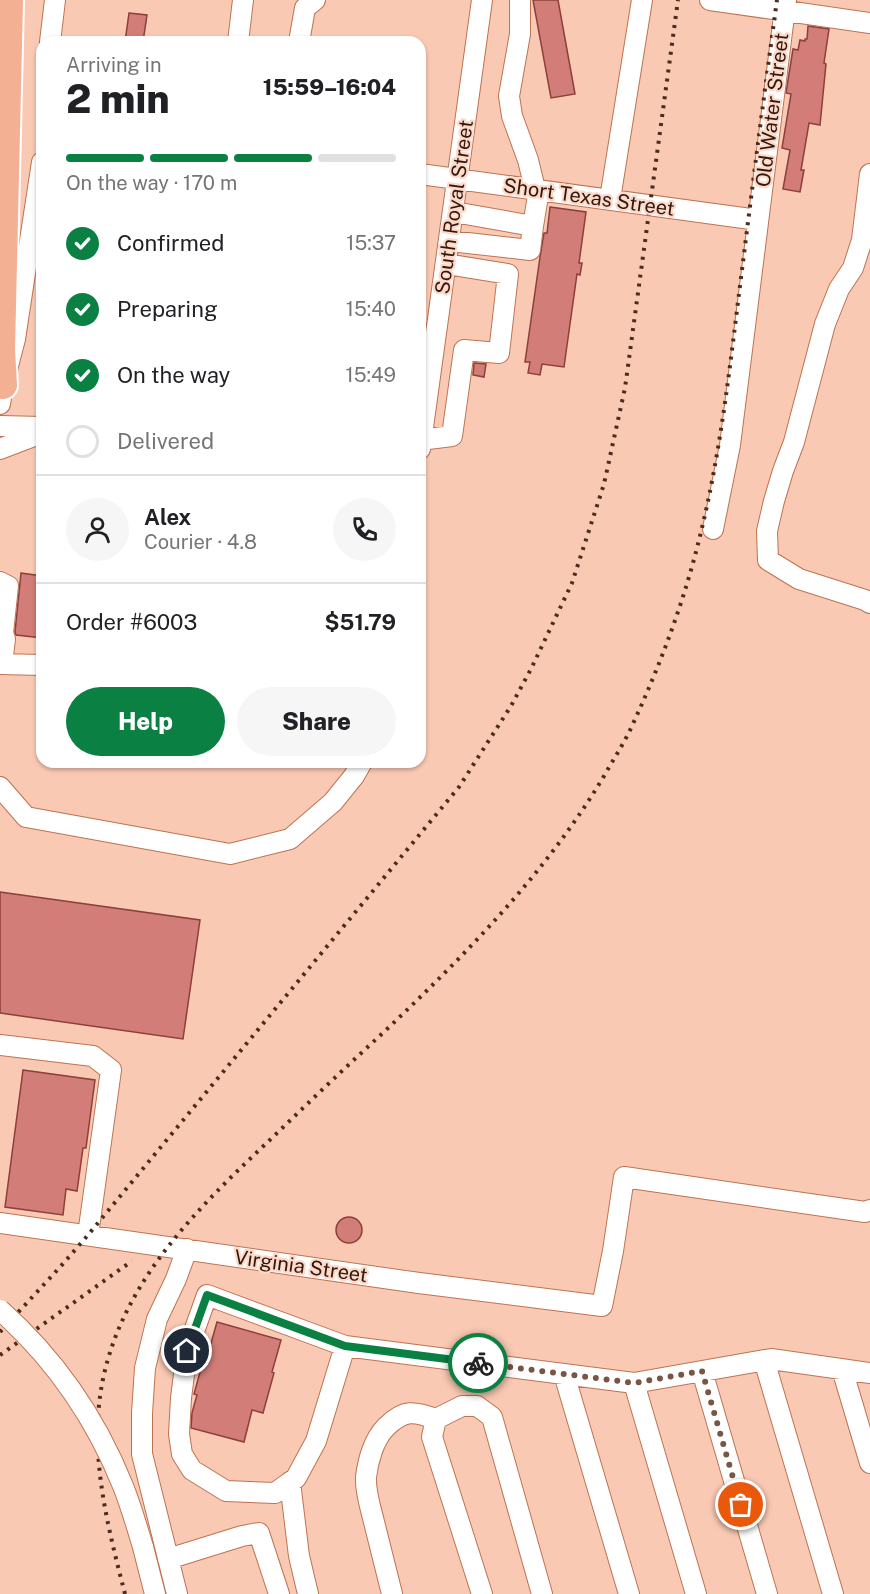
<!DOCTYPE html>
<html lang="en">
<head>
<meta charset="utf-8">
<style>
  :root { --surface:#fff; --page:#f6f6f6; --text:#202124; --muted:#757577; --line:#e0e0e0; --accent:#0b8043 }
  body { margin:0; font-family:"Public Sans",sans-serif; background:var(--page); color:var(--text); height:100vh; display:flex; flex-direction:column; font-size:22px; white-space:nowrap }
  * { box-sizing:border-box; margin:0 }
  p { font-size:20px; color:var(--muted) }
  .icon { flex:none; width:33px; height:33px; fill:none; stroke:currentColor; stroke-width:2; stroke-linecap:round; stroke-linejoin:round }
  .map { position:relative; flex:1; overflow:hidden }
  .panel { position:absolute; left:36px; top:36px; width:390px; height:732px; display:flex; flex-direction:column; background:var(--surface); border-radius:18px; box-shadow:0 2px 4px #0004 }
  .panel>* { flex:none }
  .pin { position:absolute; display:grid; place-items:center; width:51px; height:51px; color:#fff; margin:-26px; border:3px solid #fff; border-radius:50%; box-shadow:0 2px 6px #0007 }
  .courier { position:absolute; display:grid; place-items:center; width:60px; height:60px; margin:-30px; border:4px solid #0b8043; border-radius:50%; background:#fff; color:#222; box-shadow:0 2px 8px #0007 }
  .overview em { font-style:normal; font-weight:800 }
  .overview div { display:flex; flex-direction:column-reverse }
  .overview { display:flex; align-items:center; justify-content:space-between; height:102px; padding:0 30px }
  h1 { font-size:39px; font-weight:800; line-height:45px }
  .bar { display:grid; grid-template-columns:repeat(4,1fr); gap:9px 6px; align-content:center; height:72px; padding:0 30px }
  .bar i { height:8px; border-radius:4px; background:var(--line) }
  .bar .active { background:var(--accent) }
  .bar p { grid-column:span 4 }
  .line { display:flex; align-items:center; gap:15px; padding:0 30px; border-top:2px solid var(--line) }
  .line div { flex:1 }
  .round { display:grid; place-items:center; flex:none; width:63px; height:63px; border-radius:32px; background:var(--page) }
  ol { padding:0 30px; list-style:none }
  li { display:flex; align-items:center; gap:18px; height:66px }
  li p { margin-inline-start:auto }
  li .icon { padding:6px; border-radius:50%; background:var(--accent); color:#fff; stroke-width:4 }
  li:last-child { color:var(--muted) }
  li i { width:33px; height:33px; border:3px solid var(--line); border-radius:50% }
  .cta { display:flex; gap:12px; margin-top:auto; padding:12px 30px }
  .cta a { flex:1; height:69px; border-radius:36px; background:var(--accent); color:#fff; font-size:24px; font-weight:800; line-height:69px; text-align:center }
  .cta a+a { background:var(--page); color:var(--text) }
  .map>svg:first-child { display:block }
  .building { fill:#d27d77; stroke:#8c3f3b; stroke-width:1.5 }
  .lines { fill:none; stroke-linecap:round; stroke-linejoin:round }
  .minor-casing { stroke:#be7351; stroke-width:22 }
  .highway-casing { stroke:#fff; stroke-width:32 }
  .minor { stroke:#fff; stroke-width:20 }
  .highway { stroke:#f3b093; stroke-width:28 }
  .rail { stroke:#4b2c1d; stroke-width:4; stroke-dasharray:3 6; stroke-linecap:butt }
  .minor-bridge-casing { stroke:#be7351; stroke-width:22; stroke-linecap:butt }
  .minor-bridge { stroke:#fff; stroke-width:20 }
  .done { stroke:#795544; stroke-width:6; stroke-dasharray:0 10.8 }
  .route { stroke:#0b8043; stroke-width:8 }
  .labels { text-anchor:middle; stroke-width:4.5; stroke-linejoin:round; paint-order:stroke }
  .street-label { font-size:20px; fill:#341709; stroke:#fcdacb }
</style>
</head>
<body>
<div class="map">
<svg width="870" height="1594" viewBox="0 0 870 1594">
  <rect width="100%" height="100%" fill="#fac9b3"/>
  <!-- building -->
  <path class="building" d="M533,0h25l17,94 -24,4z
    M129,13l18,2 -4,27h-18z
    M808,26l21,3 -5,34 2,1 -6,61 -11,-2 -8,47h3l-4,22 -17,-3 7,-39 -8,-2 9,-54 -5,-1 7,-44 5,1 2,-10 5,1v-2h2z
    M550,207l36,5 -7,51h3l-2,12 -3,-1 -13,93 -22,-3 -2,11 -12,-2 2,-11h-5l15,-105 4,-24h3z
    M474,363l12,1 -2,13 -11,-2z
    M21,573l21,3v62l-26,-3 -1,-3z
    M0,892l200,28 -17,119 -183,-26z
    M23,1070l72,10 -9,68h-3l-6,43 -11,-2 -3,26 -58,-8z
    M336 1230a13 13 0 1 1 26 0a13 13 0 1 1-26 0Z
    M217,1322l64,18 -9,32 2,1 -11,40 -11,-3 -8,32 -53,-14 1,-15 5,-18 -3,-1 11,-40h3z"/>
  <g class="lines">
    <!-- minor casing -->
    <g class="minor-casing">
      <path id="minor" d="M520,0v34l-11,62 3,20 16,44 7,29
        M710,0l160,23
        M50,42l5,-42
        M238,42l5,-42
        M299,42l6,-34 10,-8
        M420,174l338,46
        M870,174l-8,66 -9,28 -14,21 -14,35 -31,118 -11,29 -9,30 -7,30 1,29 31,19 66,21 5,3
        M610,199l32,-199
        M454,212l79,14 6,-36
        M450,241l80,9 3,-24
        M0,404l3,-19 12,-46 27,-177
        M0,426l42,1
        M420,440l32,-4 12,-86 35,3 9,-79 -62,-10
        M0,449l42,-16
        M420,449l62,-449
        M713,529l17,-84 56,-445
        M0,582l8,4 -5,47 2,6 -3,25
        M0,664l42,1
        M0,787l26,30 204,37 60,-15 43,-37 21,-26 8,-14
        M0,1045l93,11 18,14 -23,165
        M0,1223l419,60 183,23 11,-55 11,-74 241,35 5,-2
        M345,1346l-29,95 -20,37 -21,15 -49,-2 -34,-21 -10,-16 -3,-20 2,-36 6,-47 20,-56 138,51 289,37 137,-24 99,14
        M764,1360l69,234
        M842,1369l28,94
        M702,1371l65,223
        M564,1374l65,220
        M634,1383l62,211
        M290,1482l9,74 9,38
        M143,1547l12,47
        M168,1559l74,-23 17,-3 20,61
        M177,1594l-35,-140v-41l3,-45 12,-49 19,-40 11,-30
        M392,1594c-6,-24 -12,-48 -18,-72 -3,-13 -9,-30 -8,-45 2,-17 8,-38 20,-50 18,-18 28,-16 50,-8
        M482,1594l-50,-157 4,-18 26,-13h15l15,11 50,177"/>
    </g>
    <!-- highway casing -->
    <g class="highway-casing">
      <path id="highway" d="M3,385l-2,-35 8,-350"/>
    </g>
    <!-- minor -->
    <use href="#minor" class="minor"/>
    <!-- highway -->
    <use href="#highway" class="highway"/>
    <!-- rail -->
    <path class="rail" d="M0,1332l61,-66 27,-31 371,-448 52,-81 20,-37 41,-86 32,-99 21,-96 53,-388
      M0,1355l132,-94
      M125,1594c-18,-70 -37,-143 -22,-215 21,-101 98,-174 170,-242 37,-36 74,-71 112,-106 82,-78 161,-158 219,-255 9,-16 19,-31 27,-48 28,-60 52,-123 68,-188 23,-91 32,-185 44,-278 11,-88 22,-175 34,-262"/>
    <!-- minor-bridge casing -->
    <g class="minor-bridge-casing">
      <path id="minor-bridge" d="M0,1310c54,48 96,109 123,176 8,20 14,41 20,61"/>
    </g>
    <!-- minor-bridge -->
    <use href="#minor-bridge" class="minor-bridge"/>
  </g>
  <g class="lines">
    <!-- done -->
    <path class="done" d="M478,1363l156,20 68,-12 39,134"/>
    <!-- route -->
    <path class="route" d="M187,1351l20,-56 138,51 133,17"/>
  </g>
  <g class="labels">
    <!-- street labels -->
    <g class="street-label">
      <text transform="translate(772 110) rotate(-83)" y="7">Old Water Street</text>
      <text transform="translate(589 197) rotate(8)" y="7">Short Texas Street</text>
      <text transform="translate(454 207) rotate(-82)" y="7">South Royal Street</text>
      <text transform="translate(301 1266) rotate(8)" y="7">Virginia Street</text>
    </g>
  </g>
</svg>
<div class="pin" style="left:741px;top:1505px;background:#ea580c"><svg class="icon" aria-label="bag" viewBox="0 0 24 24"><path d="M5 8h14l-1 12H6zM9 8a3 3 0 0 1 6 0"/></svg></div>
<div class="pin" style="left:187px;top:1351px;background:#1f2937"><svg class="icon" aria-label="home" viewBox="0 0 24 24"><path d="M3 11l9-7 9 7M6 9v11h12V9"/></svg></div>
<div class="courier" style="left:478px;top:1363px"><svg class="icon" aria-label="bike" viewBox="0 0 24 24"><circle cx="6" cy="16" r="4"/><circle cx="18" cy="16" r="4"/><path d="M6 16l4-8h5l3 8M10 8l3 8H6M13 5h3"/></svg></div>
<section class="panel">
<div class="overview"><div><h1>2 min</h1><p>Arriving in</p></div><em>15:59–16:04</em></div>
<div class="bar"><i class="active"></i><i class="active"></i><i class="active"></i><i></i><p>On the way · 170 m</p></div>
<ol>
<li><svg class="icon" aria-label="check" viewBox="0 0 24 24"><path d="M5 12l5 5 9-10"/></svg>Confirmed<p>15:37</p></li>
<li><svg class="icon" aria-label="check" viewBox="0 0 24 24"><path d="M5 12l5 5 9-10"/></svg>Preparing<p>15:40</p></li>
<li><svg class="icon" aria-label="check" viewBox="0 0 24 24"><path d="M5 12l5 5 9-10"/></svg>On the way<p>15:49</p></li>
<li><i></i>Delivered</li>
</ol>
<div class="line" style="height:108px"><a class="round"><svg class="icon" aria-label="person" viewBox="0 0 24 24"><circle cx="12" cy="8" r="4"/><path d="M4 21q1-7 8-7t8 7"/></svg></a><div><b>Alex</b><p>Courier · 4.8</p></div><a class="round"><svg class="icon" aria-label="phone" viewBox="0 0 24 24"><path d="M5 4h4l2 5-3 2q2 4 5 5l2-3 5 2v4C11 20 4 13 5 4z"/></svg></a></div>
<div class="line" style="height:78px"><div>Order #6003</div><b>$51.79</b></div>
<div class="cta"><a>Help</a><a>Share</a></div>
</section>
</div>
</body>
</html>
